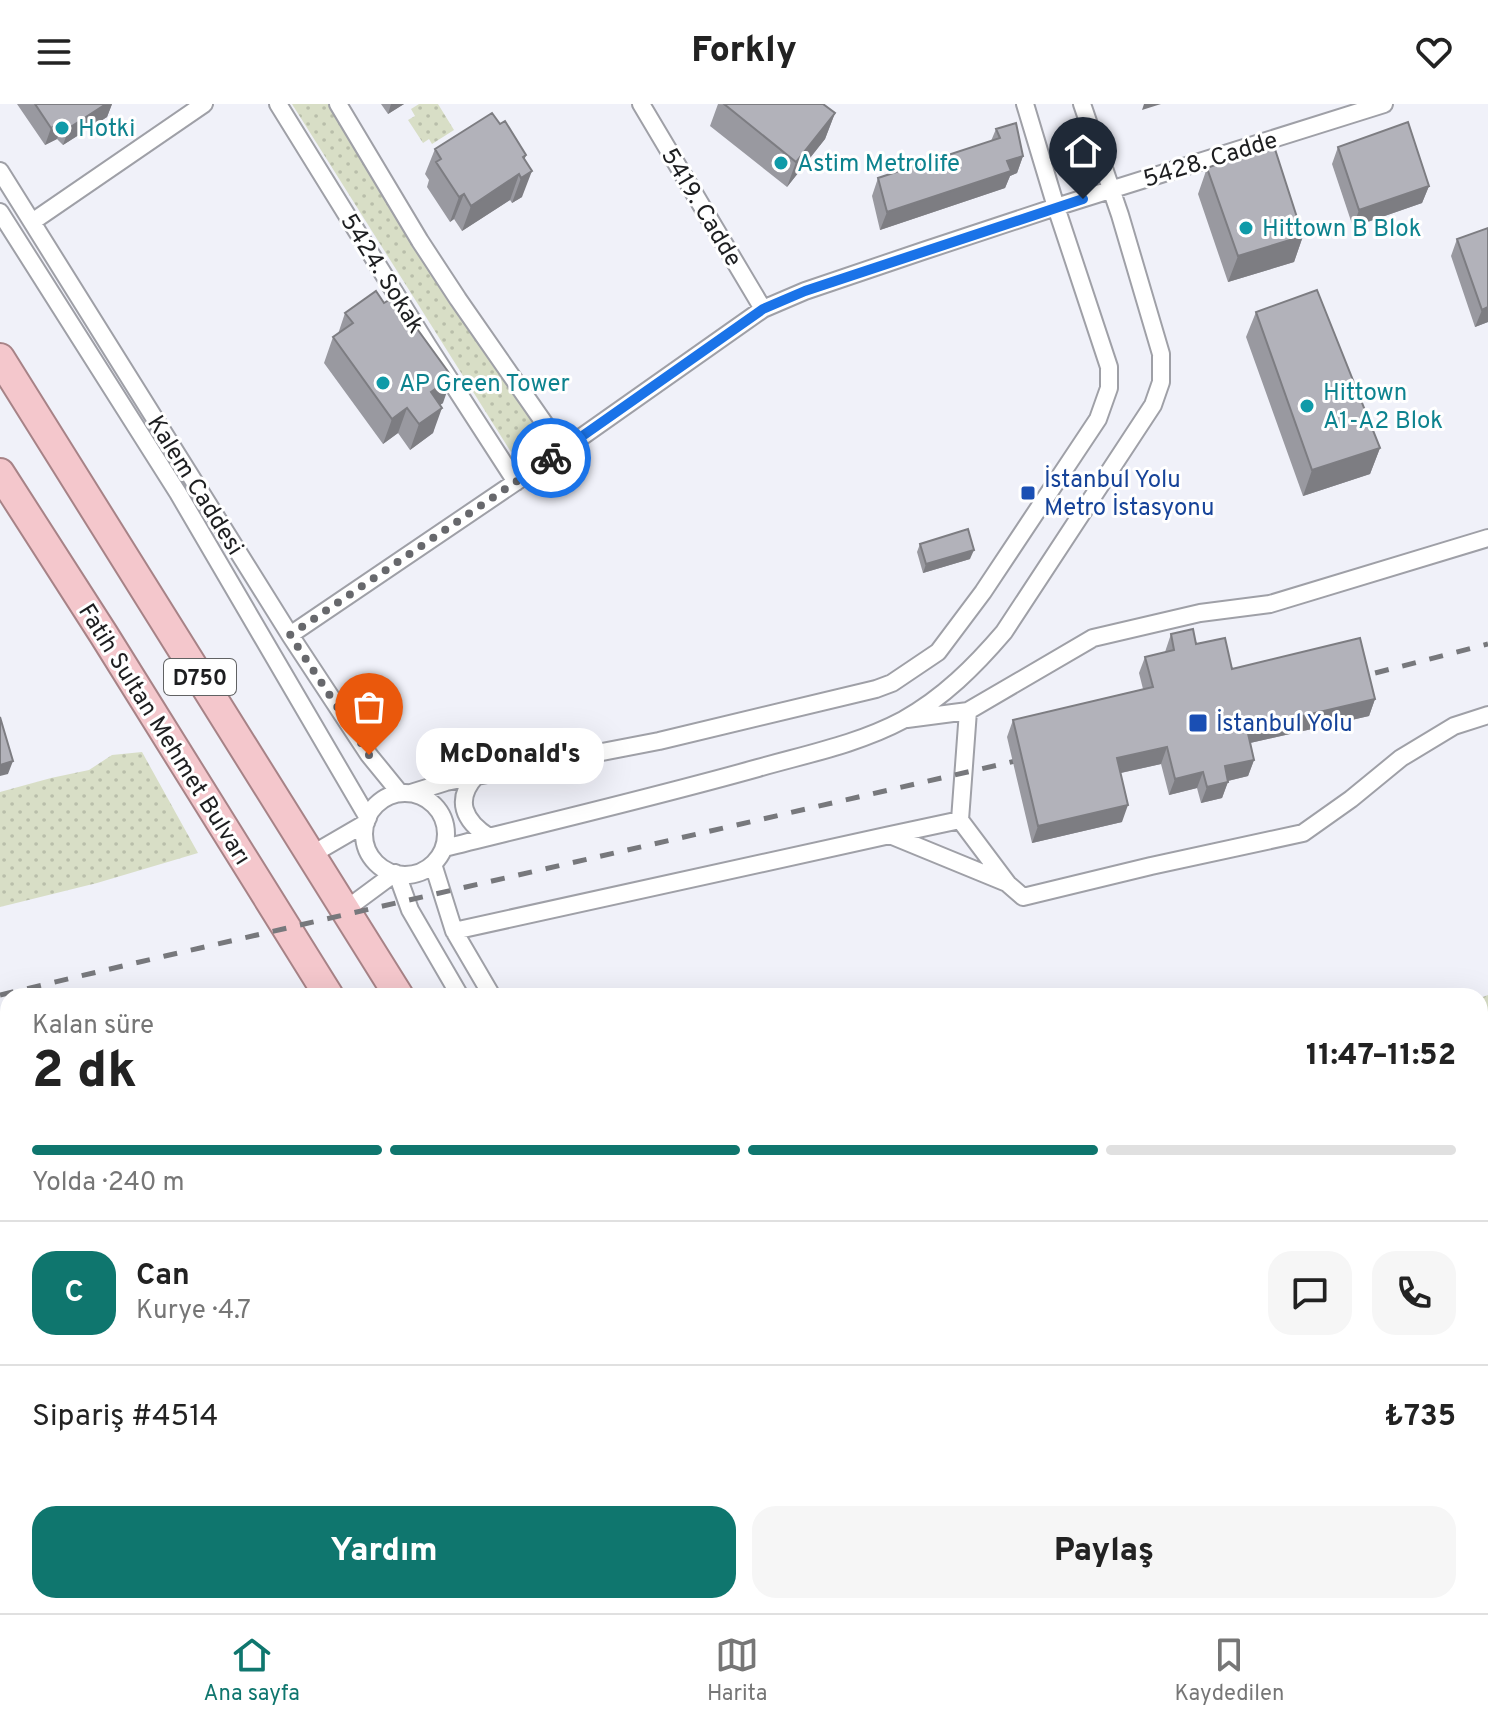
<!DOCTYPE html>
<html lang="tr">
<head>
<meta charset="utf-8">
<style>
  :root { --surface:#fff; --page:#f6f6f6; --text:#222; --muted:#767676; --line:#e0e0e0; --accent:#0f766e }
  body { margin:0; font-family:Overpass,sans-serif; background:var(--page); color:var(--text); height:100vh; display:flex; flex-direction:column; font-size:30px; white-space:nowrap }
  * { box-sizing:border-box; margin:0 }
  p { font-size:26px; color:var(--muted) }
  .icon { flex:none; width:44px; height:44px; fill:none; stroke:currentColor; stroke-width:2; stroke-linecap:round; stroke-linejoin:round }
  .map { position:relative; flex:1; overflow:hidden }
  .side { position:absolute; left:0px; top:884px; width:1488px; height:626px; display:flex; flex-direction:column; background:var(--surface); border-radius:24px 24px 0 0; box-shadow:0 8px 32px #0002 }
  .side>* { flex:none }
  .pin { position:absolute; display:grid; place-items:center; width:68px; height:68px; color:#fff; margin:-82px -34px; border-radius:50% 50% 50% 0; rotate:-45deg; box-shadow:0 0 8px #0007 }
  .pin .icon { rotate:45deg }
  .courier { position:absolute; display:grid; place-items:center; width:80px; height:80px; margin:-40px; border:6px solid #1a73e8; border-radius:50%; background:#fff; color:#222; box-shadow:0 2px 10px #0007 }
  .bubble { position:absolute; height:56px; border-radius:24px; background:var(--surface); box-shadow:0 8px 32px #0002; font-size:26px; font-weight:800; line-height:56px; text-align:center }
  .head em { font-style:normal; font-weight:800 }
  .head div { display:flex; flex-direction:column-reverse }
  .head { display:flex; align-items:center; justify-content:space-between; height:136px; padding:0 32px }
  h1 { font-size:52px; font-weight:800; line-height:60px }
  .bar { display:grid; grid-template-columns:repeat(4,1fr); gap:12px 8px; align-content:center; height:96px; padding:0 32px }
  .bar i { height:10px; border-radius:6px; background:var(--line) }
  .bar .active { background:var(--accent) }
  .bar p { grid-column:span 4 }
  .line { display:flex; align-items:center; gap:20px; padding:0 32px; border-top:2px solid var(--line) }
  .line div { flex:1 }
  .round { display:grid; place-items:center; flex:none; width:84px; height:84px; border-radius:24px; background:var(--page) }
  .action { display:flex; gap:16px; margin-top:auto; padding:16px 32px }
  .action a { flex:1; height:92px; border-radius:24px; background:var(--accent); color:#fff; font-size:32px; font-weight:800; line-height:92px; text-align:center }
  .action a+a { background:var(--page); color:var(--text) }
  header { display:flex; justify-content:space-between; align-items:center; height:104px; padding:0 32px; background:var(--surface); font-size:36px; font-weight:800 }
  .dock { display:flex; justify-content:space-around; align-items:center; height:112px; border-top:2px solid var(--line); background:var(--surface); font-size:22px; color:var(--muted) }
  .dock a { display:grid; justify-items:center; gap:4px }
  .dock .active { color:var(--accent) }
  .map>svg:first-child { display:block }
  .green { fill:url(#green-dots) }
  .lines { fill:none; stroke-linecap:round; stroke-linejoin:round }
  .minor-casing { stroke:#9fa0a7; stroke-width:20 }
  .tertiary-casing { stroke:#9fa0a7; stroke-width:24 }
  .trunk-casing { stroke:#a78387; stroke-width:32 }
  .minor { stroke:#fff; stroke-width:16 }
  .tertiary { stroke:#fff; stroke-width:20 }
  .trunk { stroke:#f4c7cc; stroke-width:28 }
  .rail { stroke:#77787c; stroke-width:5; stroke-dasharray:14 14; stroke-linecap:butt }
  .wall { fill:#9999a0 }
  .shaded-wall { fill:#7d7d82 }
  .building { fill:#b2b2ba; stroke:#7d7d82; stroke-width:2 }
  .done { stroke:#67686c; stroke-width:8; stroke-dasharray:0 14.4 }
  .route { stroke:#1a73e8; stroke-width:10 }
  .culture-dot { fill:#0f9aa8; stroke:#fff; stroke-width:3 }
  .transit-dot { fill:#1a4fb4; stroke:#fff; stroke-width:3 }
  .labels { text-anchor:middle; stroke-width:6; stroke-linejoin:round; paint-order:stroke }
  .shield { fill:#fff; stroke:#616263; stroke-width:2 }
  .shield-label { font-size:22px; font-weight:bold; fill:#1d1e20 }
  .culture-label { font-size:24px; fill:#0d838f; stroke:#fff; text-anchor:start }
  .street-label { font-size:24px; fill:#1d1e20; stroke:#fff }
  .transit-label { font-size:24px; fill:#164399; stroke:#fff; text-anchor:start }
</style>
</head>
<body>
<header><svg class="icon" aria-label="menu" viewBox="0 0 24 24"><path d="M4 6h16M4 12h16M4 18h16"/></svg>Forkly<svg class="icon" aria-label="heart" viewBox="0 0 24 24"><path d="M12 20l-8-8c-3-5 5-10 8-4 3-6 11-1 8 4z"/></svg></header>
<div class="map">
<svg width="1488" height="1509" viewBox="0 0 1488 1509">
  <defs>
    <pattern id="green-dots" width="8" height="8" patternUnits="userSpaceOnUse" patternTransform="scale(2)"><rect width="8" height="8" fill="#d8dec6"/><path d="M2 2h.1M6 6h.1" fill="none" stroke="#b9beaa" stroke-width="1.8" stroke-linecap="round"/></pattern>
  </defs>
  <rect width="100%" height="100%" fill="#f0f1f9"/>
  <!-- green -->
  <path class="green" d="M292,0h36l211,328 -28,20z
    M419,0h19l16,26 -22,14 -3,-5 -6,4 -15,-23 7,-4 -4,-7z
    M142,648l56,101 -101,30 -97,24v-115l51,-14 38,-8 23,-15z
    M1488,891v618h-339l-4,-7h335v-608z"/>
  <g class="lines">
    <!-- minor casing -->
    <g class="minor-casing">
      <path id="minor" d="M278,0l150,242 88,136
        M338,0l82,137 38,58 105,151
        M641,0l122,205
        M0,67l290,464 79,120 31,38
        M0,108l178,281 190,325
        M32,118l172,-118
        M290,531l273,-185 200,-141 42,-18 118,-40 133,-44 328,-103
        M907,615l61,-8 125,-73 107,-25 70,-9 218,-66
        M476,672c-22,24 -12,45 13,61
        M411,689l35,-11 213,-41 217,-52 16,-6 46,-31 45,-60 115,-173 11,-31v-21l-53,-160 -31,-103
        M364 730a41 41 0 1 1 82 0a41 41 0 1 1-82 0Z
        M960,716l48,64 15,13 128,-31 152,-33 48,-34 50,-41 53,-32 34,-11
        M890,731l70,-15 8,-109
        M444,744c105,-26 210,-51 314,-80 49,-14 100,-24 145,-48 40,-22 72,-54 101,-88l149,-227 8,-23v-28l-41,-139 -38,-111
        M311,751l55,-32
        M433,760l21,67 38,65
        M397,770l13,36 50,86
        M345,806l50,-37
        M454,827l436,-96 117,48
        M836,1502l4,7
        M863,1502l4,7"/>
    </g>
    <!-- tertiary casing -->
    <g class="tertiary-casing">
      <path id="tertiary" d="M0,1394l8,15
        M58,1502l3,7
        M590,1509l16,-7"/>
    </g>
    <!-- trunk casing -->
    <g class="trunk-casing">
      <path id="trunk" d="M0,254l399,638
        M0,369l104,162 225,361
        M658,1502l2,7
        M704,1502l5,7
        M781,1502l5,7"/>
    </g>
    <!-- minor -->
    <use href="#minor" class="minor"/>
    <!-- tertiary -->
    <use href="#tertiary" class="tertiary"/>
    <!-- trunk -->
    <use href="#trunk" class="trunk"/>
    <!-- rail -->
    <path class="rail" d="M1348,576l140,-36
      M0,891l165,-39 868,-199"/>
  </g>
  <!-- wall -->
  <path class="wall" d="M17,0h95l-5,13 -44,28 -6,-6 -12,6z
    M381,0h23l-16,10z
    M718,0h105l12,9 -10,26 -38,48 -77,-61z
    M500,20l26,31 -2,5 -2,37 -10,6 -2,-3 -48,31 -8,-12 -4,3 -23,-35 2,-7 -4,-6 10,-25z
    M996,25l27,27 -6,17 -7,3 -5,12 -125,42 -8,-34 6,-18 113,-37z
    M1338,43l91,39 -7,17 -69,24 -21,-63z
    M1207,64l96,68 -9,26 -66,20 -30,-88z
    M1488,124v94l-13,5 -24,-71 6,-17z
    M1256,208l124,136 -10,26 -67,22 -57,-159z
    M345,209l98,90 -3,2 -7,28 -23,17 -12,-17 -15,11 -59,-81 9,-26 5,-3z
    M920,440l50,15 -47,14 -6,-21z
    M1171,530l25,10 36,25 143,30 -6,17 -119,27 4,17 -6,16 -20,5 -6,17 -21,5 -4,-15 -28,7 -8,-31 -40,9 1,49 -90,21 -25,-106 6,-17 130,-31 -4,-16 6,-16 20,-5z
    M8,990v299l-8,-16v-279z
    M134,1502h179l4,7h-179z"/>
  <!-- shaded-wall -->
  <path class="shaded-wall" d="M106,0h6l-5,13 -44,28 6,-17z
    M391,0h13l-16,10z
    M1144,0h17l-19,6z
    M835,9l-10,26 -38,48 9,-25z
    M63,17l-6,18 -12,6 6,-17z
    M526,51l-16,45 -48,31 9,-25z
    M1023,52l-6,17 -7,3 -5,12 -125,42 7,-18 120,-51z
    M532,67l-10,26 -10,6 9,-25z
    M1429,82l-7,17 -69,24 6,-17z
    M464,90l-10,25 -4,3 9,-25z
    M1303,132l-9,26 -66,20 10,-26z
    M1488,203v15l-13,5 7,-17z
    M452,273l-9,26 -21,14 9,-25z
    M407,304l-9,25 -15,11 9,-25z
    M442,304l-9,25 -23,17 9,-26z
    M1380,344l-10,26 -67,22 9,-26z
    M974,446l-4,9 -47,14 3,-9z
    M1375,595l-6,17 -128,29 6,-16z
    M1167,643l-6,17 -50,11 6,-17z
    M1254,656l-6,16 -29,7 6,-17z
    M13,657l-5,13 -8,2v-11z
    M1203,668l-6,16 -28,7 6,-16z
    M1228,678l-6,16 -21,5 6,-16z
    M1128,701l-6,17 -90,21 6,-17z
    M21,1502h3l-2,6 -2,1h-10z"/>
  <!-- building -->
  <path class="building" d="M35,0h71l-37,24 -6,-7 -12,7z
    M724,0h99l12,9 -39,49z
    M492,9l8,11 5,-3 21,34 -3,2 9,14 -11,7 -2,-4 -48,32 -7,-12 -5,3 -23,-35 5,-3 -6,-10z
    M1408,18l21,64 -70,24 -21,-63z
    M1016,19l7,33 -16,5 4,10 -124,41 -9,-34 122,-40 -4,-9z
    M1273,39l30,93 -65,20 -31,-88z
    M1488,124v79l-6,3 -25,-71z
    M1317,186l63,158 -68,22 -56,-158z
    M376,187l8,12 10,-6 58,80 -21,15 11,16 -23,16 -12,-16 -15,11 -59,-82 20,-14 -8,-10z
    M968,425l6,21 -48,14 -6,-20z
    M1193,525l3,15 29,-6 7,31 128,-31 15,61 -128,30 7,31 -29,6 3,16 -21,5 -4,-15 -28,7 -8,-32 -50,11 11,47 -90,21 -25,-106 140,-33 -8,-30 29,-7 -3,-16z
    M0,613l13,44 -13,4z
    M8,990v273l-8,-16v-253z
    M8,1494v8h13l-11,7h-7l-3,-4v-6z
    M146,1502h167l4,7h-167z"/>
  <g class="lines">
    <!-- done -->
    <path class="done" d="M369,651l-79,-120 261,-177"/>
    <!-- route -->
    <path class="route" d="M551,354l212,-149 42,-18 278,-92"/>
  </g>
  <!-- markers -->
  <g class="culture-dot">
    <circle cx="62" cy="24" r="8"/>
    <circle cx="781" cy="59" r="8"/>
    <circle cx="1246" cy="124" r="8"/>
    <circle cx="383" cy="279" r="8"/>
    <circle cx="1307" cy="302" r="8"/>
  </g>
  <g class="transit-dot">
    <rect x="1020" y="381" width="16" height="16" rx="4"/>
    <rect x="1188" y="609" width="20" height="20" rx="4"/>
  </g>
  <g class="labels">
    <!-- shield labels -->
    <rect class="shield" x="164" y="555" width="72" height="36" rx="6"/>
    <g class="shield-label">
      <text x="200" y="581">D750</text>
    </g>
    <!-- culture labels -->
    <g class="culture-label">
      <text x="78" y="32">Hotki</text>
      <text x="797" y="67">Astim Metrolife</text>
      <text x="1262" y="132">Hittown B Blok</text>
      <text x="399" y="287">AP Green Tower</text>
      <text x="1323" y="296">Hittown<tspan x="1323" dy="28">A1-A2 Blok</tspan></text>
    </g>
    <!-- street labels -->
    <g class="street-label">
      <text transform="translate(1210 55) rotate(-17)" y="8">5428. Cadde</text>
      <text transform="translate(702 103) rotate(59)" y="8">5419. Cadde</text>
      <text transform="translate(383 169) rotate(58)" y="8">5424. Sokak</text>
      <text transform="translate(196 381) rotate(58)" y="8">Kalem Caddesi</text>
      <text transform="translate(165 630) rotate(58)" y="8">Fatih Sultan Mehmet Bulvarı</text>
    </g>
    <!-- transit labels -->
    <g class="transit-label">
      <text x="1044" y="383">İstanbul Yolu<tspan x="1044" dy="28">Metro İstasyonu</tspan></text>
      <text x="1216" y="627">İstanbul Yolu</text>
    </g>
  </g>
</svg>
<div class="pin" style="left:369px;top:651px;background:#ea580c"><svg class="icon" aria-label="bag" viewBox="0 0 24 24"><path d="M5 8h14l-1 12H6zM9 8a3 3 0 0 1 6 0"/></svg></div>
<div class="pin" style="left:1083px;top:95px;background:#1f2937"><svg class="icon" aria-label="home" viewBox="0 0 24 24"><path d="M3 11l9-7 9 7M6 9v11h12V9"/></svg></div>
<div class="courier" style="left:551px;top:354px"><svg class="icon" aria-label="bike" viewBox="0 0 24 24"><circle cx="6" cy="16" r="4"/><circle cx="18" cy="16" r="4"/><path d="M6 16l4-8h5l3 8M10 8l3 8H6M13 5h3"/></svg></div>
<div class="bubble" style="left:416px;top:624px;width:188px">McDonald's</div>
<section class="side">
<div class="head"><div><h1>2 dk</h1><p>Kalan süre</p></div><em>11:47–11:52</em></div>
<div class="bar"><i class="active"></i><i class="active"></i><i class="active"></i><i></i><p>Yolda · 240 m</p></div>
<div class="line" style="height:144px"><b class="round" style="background:var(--accent);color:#fff">C</b><div><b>Can</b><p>Kurye · 4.7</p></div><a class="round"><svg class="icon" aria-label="chat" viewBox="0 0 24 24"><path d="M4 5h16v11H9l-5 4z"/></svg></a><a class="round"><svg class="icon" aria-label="phone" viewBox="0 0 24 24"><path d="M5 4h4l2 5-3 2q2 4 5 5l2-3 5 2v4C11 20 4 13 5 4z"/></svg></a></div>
<div class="line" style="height:104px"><div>Sipariş #4514</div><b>₺735</b></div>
<div class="action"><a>Yardım</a><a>Paylaş</a></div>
</section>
</div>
<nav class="dock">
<a class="active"><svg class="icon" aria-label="home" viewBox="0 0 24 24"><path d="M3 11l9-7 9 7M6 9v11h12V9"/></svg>Ana sayfa</a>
<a><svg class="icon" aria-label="map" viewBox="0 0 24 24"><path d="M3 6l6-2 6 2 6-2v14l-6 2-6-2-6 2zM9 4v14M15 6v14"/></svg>Harita</a>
<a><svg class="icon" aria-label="saved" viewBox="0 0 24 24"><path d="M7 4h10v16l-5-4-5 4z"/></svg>Kaydedilen</a>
</nav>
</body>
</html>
